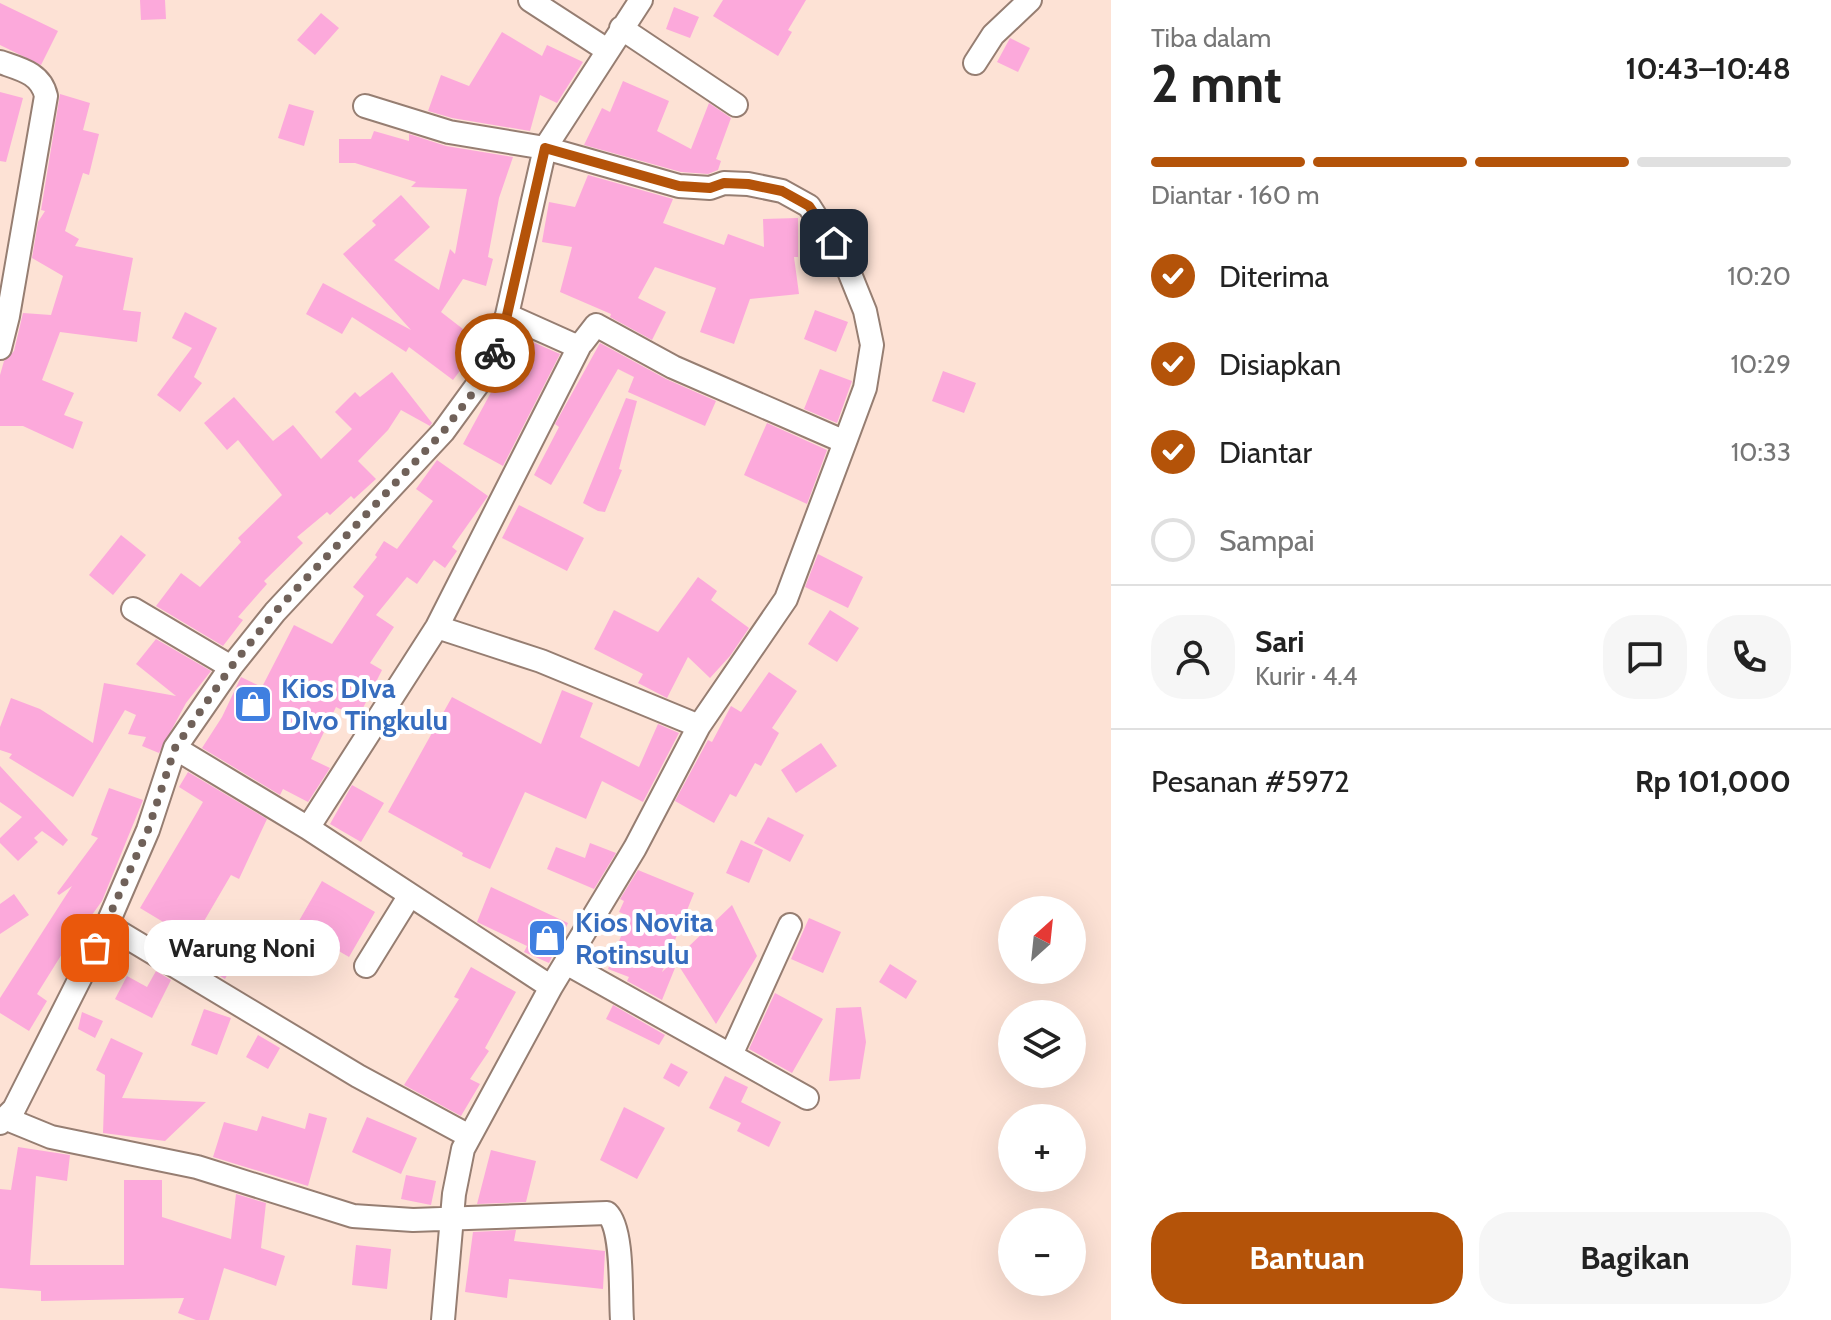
<!DOCTYPE html>
<html lang="id">
<head>
<meta charset="utf-8">
<style>
  :root { --surface:#fff; --page:#f6f6f6; --text:#222; --muted:#767676; --line:#e0e0e0; --accent:#b45309 }
  body { margin:0; font-family:Cabin,sans-serif; background:var(--page); color:var(--text); height:100vh; display:flex; flex-direction:column; font-size:30px; white-space:nowrap }
  * { box-sizing:border-box; margin:0 }
  p { font-size:26px; color:var(--muted) }
  .icon { flex:none; width:44px; height:44px; fill:none; stroke:currentColor; stroke-width:2; stroke-linecap:round; stroke-linejoin:round }
  .map { position:relative; flex:1; overflow:hidden }
  .details { display:flex; flex-direction:column; background:var(--surface); width:720px }
  .details>* { flex:none }
  .needle { width:52px; rotate:27deg }
  .buttons { position:absolute; left:998px; top:896px; display:grid; gap:16px }
  .buttons a { display:grid; place-items:center; width:88px; height:88px; border-radius:50%; background:var(--surface); box-shadow:0 8px 32px #0002; font-size:40px }
  .pin { position:absolute; display:grid; place-items:center; width:68px; height:68px; color:#fff; margin:-34px; border-radius:16px; box-shadow:0 4px 12px #0006 }
  .courier { position:absolute; display:grid; place-items:center; width:80px; height:80px; margin:-40px; border:6px solid #b45309; border-radius:50%; background:#fff; color:#222; box-shadow:0 2px 10px #0007 }
  .bubble { position:absolute; height:56px; border-radius:28px; background:var(--surface); box-shadow:0 8px 32px #0002; font-size:26px; font-weight:800; line-height:56px; text-align:center }
  .overview em { font-style:normal; font-weight:800 }
  .overview div { display:flex; flex-direction:column-reverse }
  .overview { display:flex; align-items:center; justify-content:space-between; height:136px; padding:0 40px }
  h1 { font-size:52px; font-weight:800; line-height:60px }
  .bar { display:grid; grid-template-columns:repeat(4,1fr); gap:12px 8px; align-content:center; height:96px; padding:0 40px }
  .bar i { height:10px; border-radius:6px; background:var(--line) }
  .bar .current { background:var(--accent) }
  .bar p { grid-column:span 4 }
  .line { display:flex; align-items:center; gap:20px; padding:0 40px; border-top:2px solid var(--line) }
  .line div { flex:1 }
  .round { display:grid; place-items:center; flex:none; width:84px; height:84px; border-radius:32px; background:var(--page) }
  ol { padding:0 40px; list-style:none }
  li { display:flex; align-items:center; gap:24px; height:88px }
  li p { margin-inline-start:auto }
  li .icon { padding:8px; border-radius:50%; background:var(--accent); color:#fff; stroke-width:4 }
  li:last-child { color:var(--muted) }
  li i { width:44px; height:44px; border:4px solid var(--line); border-radius:50% }
  .button { display:flex; gap:16px; margin-top:auto; padding:16px 40px }
  .button a { flex:1; height:92px; border-radius:32px; background:var(--accent); color:#fff; font-size:32px; font-weight:800; line-height:92px; text-align:center }
  .button a+a { background:var(--page); color:var(--text) }
  main { display:flex; flex:1; min-height:0 }
  .map>svg:first-child { display:block }
  .building { fill:#fca9db }
  .lines { fill:none; stroke-linecap:round; stroke-linejoin:round }
  .minor-casing { stroke:#967e72; stroke-width:26 }
  .minor { stroke:#fff; stroke-width:22 }
  .done { stroke:#706159; stroke-width:8; stroke-dasharray:0 14.4 }
  .route { stroke:#b45309; stroke-width:10 }
  .labels { text-anchor:middle; stroke-width:8; stroke-linejoin:round; paint-order:stroke }
  .shop-label { font-size:28px; font-weight:bold; fill:#366cbe; stroke:#fff; text-anchor:start }
</style>
</head>
<body>
<main>
<div class="map">
<svg width="1111" height="1320" viewBox="0 0 1111 1320">
  <rect width="100%" height="100%" fill="#fde2d5"/>
  <!-- building -->
  <path class="building" d="M140,0h25l1,19 -25,1z
    M723,0h83l-18,30 4,2 -14,24 -65,-40z
    M0,3l58,28 -17,34 -41,-20z
    M674,7l25,10 -9,21 -24,-9z
    M321,13l18,15 -24,27 -18,-15z
    M502,32l40,24 5,-11 36,17 -26,41 -17,-8 -10,36 -78,-13 -24,-7 13,-36 28,11z
    M1010,38l20,10 -12,24 -21,-10z
    M623,81l46,20 -12,30 34,18 18,-46 22,15 -15,41 5,2 -3,9 -10,4 -27,-2 -97,-27 18,-37 8,4z
    M0,92l23,6 -17,64 -6,-1z
    M60,94l30,9 -7,27 16,4 -10,41 -6,-2 -18,58 14,8 -4,7 58,12 -10,52 18,2 -4,30 -77,-10 -18,48 32,13 -10,22 19,7 -10,27 -50,-23h-23v-51l4,-14 10,-10 9,-38 28,2 12,-39 -31,-18 6,-36 7,-11 -4,-1z
    M289,104l25,7 -10,35 -26,-8z
    M374,131l35,10v-7l37,12 67,11 -14,41 -11,59 5,2 -7,27 -23,-7 -22,33 40,31 -28,37 -44,-33 -3,5 -54,-35 -10,17 -36,-20 17,-31 88,47 -68,-76 33,-29 -4,-4 29,-26 29,32 -36,33 45,30 11,-41 5,5 12,-65 -56,-2 5,-5 -61,-19h-16v-24h32z
    M588,175l85,24 -10,24 61,22 4,-11 36,13 -1,-28 35,-1v39h-4l5,37 -49,5 -16,45 -34,-12 16,-44 -61,-21 -17,31 28,14 -14,28 -42,-23 1,-3 -51,-22 12,-45 -30,-5 7,-40 26,5z
    M815,310l33,12 -12,30 -32,-13z
    M185,312l32,16 -23,49 8,6 -22,29 -23,-17 35,-47 -20,-10z
    M521,337l39,17 -57,112 -40,-22z
    M600,343l66,36 50,22 -11,25 -77,-34 6,-15 -16,-8 -67,116 -17,-10 25,-48 -4,-3z
    M820,369l32,12 -15,42 -33,-14z
    M943,371l33,12 -12,30 -32,-12z
    M392,372l40,51 -2,3 -29,-16 -13,20 -30,31 18,18 -22,20 -3,-3 -21,19 -3,-3 -30,25 6,6 -39,38 3,3 -29,33 5,3 -20,26 -67,-40 25,-33 19,14 41,-45 -3,-4 44,-43 -44,-55 -11,10 -23,-27 30,-26 39,44 20,-16 28,34 31,-30 -17,-17 20,-20 5,5z
    M626,398l11,3 -18,68 3,1 -17,42 -7,-1 -15,-8z
    M767,423l60,27 -20,54 -63,-29z
    M437,460l51,36 -36,51 5,4 -12,17 -11,-8 -17,24 -10,-7 -31,38 18,12 -24,36 12,7 -24,48 -22,-11 -25,52 19,9 -22,34 -25,-13 -3,6 -78,-47 20,-31 19,-40 21,10 32,-62 38,19 32,-48 -11,-9 24,-30 -2,-2 9,-14 13,8 36,-48 -17,-12z
    M519,505l65,33 -17,33 -65,-33z
    M121,535l25,20 -33,40 -24,-20z
    M818,554l45,23 -15,31 -43,-21z
    M698,577l19,14 -6,9 38,28 -19,28 -20,22 -22,-21 -21,41 -29,-15 5,-9 -49,-25 20,-39 44,22z
    M830,610l29,18 -22,34 -29,-18z
    M156,639l55,32 -25,32 -27,50 -17,-7 4,-9 -18,-3 8,-19 -11,-5 -52,87 -64,-39 3,-4 -12,-4v-23l11,-29 29,11 53,34 11,-60 72,13 -40,-32z
    M769,672l28,19 -25,37 7,5 -18,33 -6,-3 -19,34 -6,-3 -16,29 -39,-22 33,-61 4,2 19,-36 10,6z
    M562,690l31,13 -13,34 59,30 19,-43 21,9 -36,69 -41,-21 -16,38 -61,-27 -35,77 -28,-13 1,-3 -75,-41 64,-115 89,47z
    M821,743l16,23 -41,27 -15,-23z
    M0,766l68,74 -5,6 -21,-15 -8,7 4,4 -20,19 -18,-18v-5l22,-21 -22,-15z
    M188,772l79,47 -28,60 -8,-4 -38,65 -53,-32 63,-106 -24,-15z
    M352,785l32,18 -23,39 -31,-18z
    M109,788l34,12 -41,101 -13,18 -4,-2 -48,77 10,7 -18,30 -29,-18v-15l72,-112 -13,9 -2,-2 41,-55 -7,-3z
    M768,817l36,18 -14,27 -36,-19z
    M741,840l22,10 -14,33 -23,-10z
    M590,843l26,10 -22,36 -47,-20 9,-22 29,11z
    M638,870l56,23 -32,79 70,-67 25,51 -41,68 -39,-61 -15,37 -35,-19 2,-4 -21,-8 21,-53 -10,-4 5,-11 -4,-2z
    M322,881l53,31 -26,45 -53,-31z
    M491,887l77,36 -19,40 -25,-11 3,-6 -50,-24z
    M14,894l15,21 -29,19v-30z
    M809,918l32,14 -18,41 -32,-14z
    M211,932l30,17 -16,30 -30,-18z
    M890,964l27,17 -11,18 -27,-17z
    M471,967l45,25 -31,56 4,3 -19,28 10,5 -19,32 -57,-31 55,-86 -5,-2z
    M156,971l15,9 -19,38 -37,-19 12,-23 20,11z
    M775,993l48,26 -31,54 -43,-24z
    M613,1005l52,30 -6,10 -53,-26z
    M861,1007l5,35 -6,37 -31,2 7,-73z
    M204,1009l27,9 -14,37 -26,-10z
    M82,1012l21,9 -8,17 -17,-9z
    M258,1035l22,13 -12,21 -22,-12z
    M111,1038l32,15 -21,45 84,4 -41,39 -62,-8 2,-58 -9,-5z
    M671,1063l17,9 -9,15 -16,-9z
    M725,1076l23,11 -7,15 40,20 -12,25 -32,-16 4,-8 -32,-15z
    M624,1107l41,21 -28,51 -37,-19z
    M309,1113l18,5 -19,68 -95,-29 11,-35 33,9 5,-15 43,13z
    M367,1117l50,21 -16,36 -49,-22z
    M18,1147l52,8 -3,26 -31,-5 -6,89h94v-85h38v37l69,22 5,-45 30,9 -5,45 24,8 -9,30 -52,-18 -15,52h-13l-18,-7 6,-15 -143,3v-10l-41,-3v-99l11,1z
    M491,1150l45,11 -10,41 -49,2z
    M406,1175l30,6 -5,24 -30,-6z
    M516,1230l-2,11 91,10 -2,38 -94,-10 -2,19 -42,-6 8,-60z
    M356,1245l35,4 -4,40 -35,-4z"/>
  <g class="lines">
    <!-- minor casing -->
    <g class="minor-casing">
      <path id="minor" d="M530,0l77,50
        M621,28l115,77
        M0,62c20,7 41,11 46,34l-38,220 -8,32
        M975,63l18,-28 37,-35
        M365,106l84,26 96,16 134,38 31,2 14,-5 24,1 34,7 27,15 37,58 19,47 7,34 -7,43 -20,54
        M507,315l67,30 8,-2 14,-18 77,42 172,75 -59,157 -87,127 -64,122 -84,139
        M133,609l98,58
        M437,627l104,34 158,65
        M175,748l56,-81 44,-55 168,-180 43,-59 21,-58 38,-167 96,-148
        M308,828l129,-201 143,-282
        M107,925l251,151 111,60
        M566,963l241,135
        M366,966l44,-71
        M731,1055l59,-130
        M7,1119l44,18 146,30 156,49 60,4 194,-7c17,16 13,82 15,107
        M0,1123l14,-14 93,-184 41,-95 27,-82 133,80 243,159 -88,162 -9,45 -11,126"/>
    </g>
    <!-- minor -->
    <use href="#minor" class="minor"/>
  </g>
  <g class="lines">
    <!-- done -->
    <path class="done" d="M95,948l53,-118 27,-82 56,-81 44,-55 168,-180 32,-42 20,-37"/>
    <!-- route -->
    <path class="route" d="M495,353l12,-38 38,-167 134,38 31,2 14,-5 24,1 34,7 27,15 25,37"/>
  </g>
  <!-- icons -->
  <defs>
    <g id="shop-square" transform="scale(2)"><rect x="-9" y="-9" width="18" height="18" rx="4" fill="#3f7fe0" stroke="#fff"/><path d="M-5-2.5h2.3a2.7 3.5 0 0 1 5.4 0H5L5.5 6h-11ZM-1.5-2.5h3a1.5 2.3 0 0 0-3 0Z" fill="#fff"/></g>
  </defs>
  <g fill-rule="evenodd">
    <use href="#shop-square" x="253" y="704"/>
    <use href="#shop-square" x="547" y="938"/>
  </g>
  <g class="labels">
    <!-- shop labels -->
    <g class="shop-label">
      <text x="281" y="698">Kios DIva<tspan x="281" dy="32">DIvo Tingkulu</tspan></text>
      <text x="575" y="932">Kios Novita<tspan x="575" dy="32">Rotinsulu</tspan></text>
    </g>
  </g>
</svg>
<div class="buttons">
<a><svg class="needle" viewBox="-14 -14 28 28"><path d="M0-13l5 13h-10z" fill="#e53935"/><path d="M0 13l5-13h-10z" fill="#767676"/></svg></a>
<a><svg class="icon" aria-label="layers" viewBox="0 0 24 24"><path d="M12 4l9 5-9 5-9-5zM3 14l9 5 9-5"/></svg></a>
<a>+</a>
<a>−</a>
</div>
<div class="pin" style="left:95px;top:948px;background:#ea580c"><svg class="icon" aria-label="bag" viewBox="0 0 24 24"><path d="M5 8h14l-1 12H6zM9 8a3 3 0 0 1 6 0"/></svg></div>
<div class="pin" style="left:834px;top:243px;background:#1f2937"><svg class="icon" aria-label="home" viewBox="0 0 24 24"><path d="M3 11l9-7 9 7M6 9v11h12V9"/></svg></div>
<div class="courier" style="left:495px;top:353px"><svg class="icon" aria-label="bike" viewBox="0 0 24 24"><circle cx="6" cy="16" r="4"/><circle cx="18" cy="16" r="4"/><path d="M6 16l4-8h5l3 8M10 8l3 8H6M13 5h3"/></svg></div>
<div class="bubble" style="left:144px;top:920px;width:196px">Warung Noni</div>
</div>
<section class="details">
<div class="overview"><div><h1>2 mnt</h1><p>Tiba dalam</p></div><em>10:43–10:48</em></div>
<div class="bar"><i class="current"></i><i class="current"></i><i class="current"></i><i></i><p>Diantar · 160 m</p></div>
<ol>
<li><svg class="icon" aria-label="check" viewBox="0 0 24 24"><path d="M5 12l5 5 9-10"/></svg>Diterima<p>10:20</p></li>
<li><svg class="icon" aria-label="check" viewBox="0 0 24 24"><path d="M5 12l5 5 9-10"/></svg>Disiapkan<p>10:29</p></li>
<li><svg class="icon" aria-label="check" viewBox="0 0 24 24"><path d="M5 12l5 5 9-10"/></svg>Diantar<p>10:33</p></li>
<li><i></i>Sampai</li>
</ol>
<div class="line" style="height:144px"><a class="round"><svg class="icon" aria-label="person" viewBox="0 0 24 24"><circle cx="12" cy="8" r="4"/><path d="M4 21q1-7 8-7t8 7"/></svg></a><div><b>Sari</b><p>Kurir · 4.4</p></div><a class="round"><svg class="icon" aria-label="chat" viewBox="0 0 24 24"><path d="M4 5h16v11H9l-5 4z"/></svg></a><a class="round"><svg class="icon" aria-label="phone" viewBox="0 0 24 24"><path d="M5 4h4l2 5-3 2q2 4 5 5l2-3 5 2v4C11 20 4 13 5 4z"/></svg></a></div>
<div class="line" style="height:104px"><div>Pesanan #5972</div><b>Rp 101,000</b></div>
<div class="button"><a>Bantuan</a><a>Bagikan</a></div>
</section>
</main>
</body>
</html>
